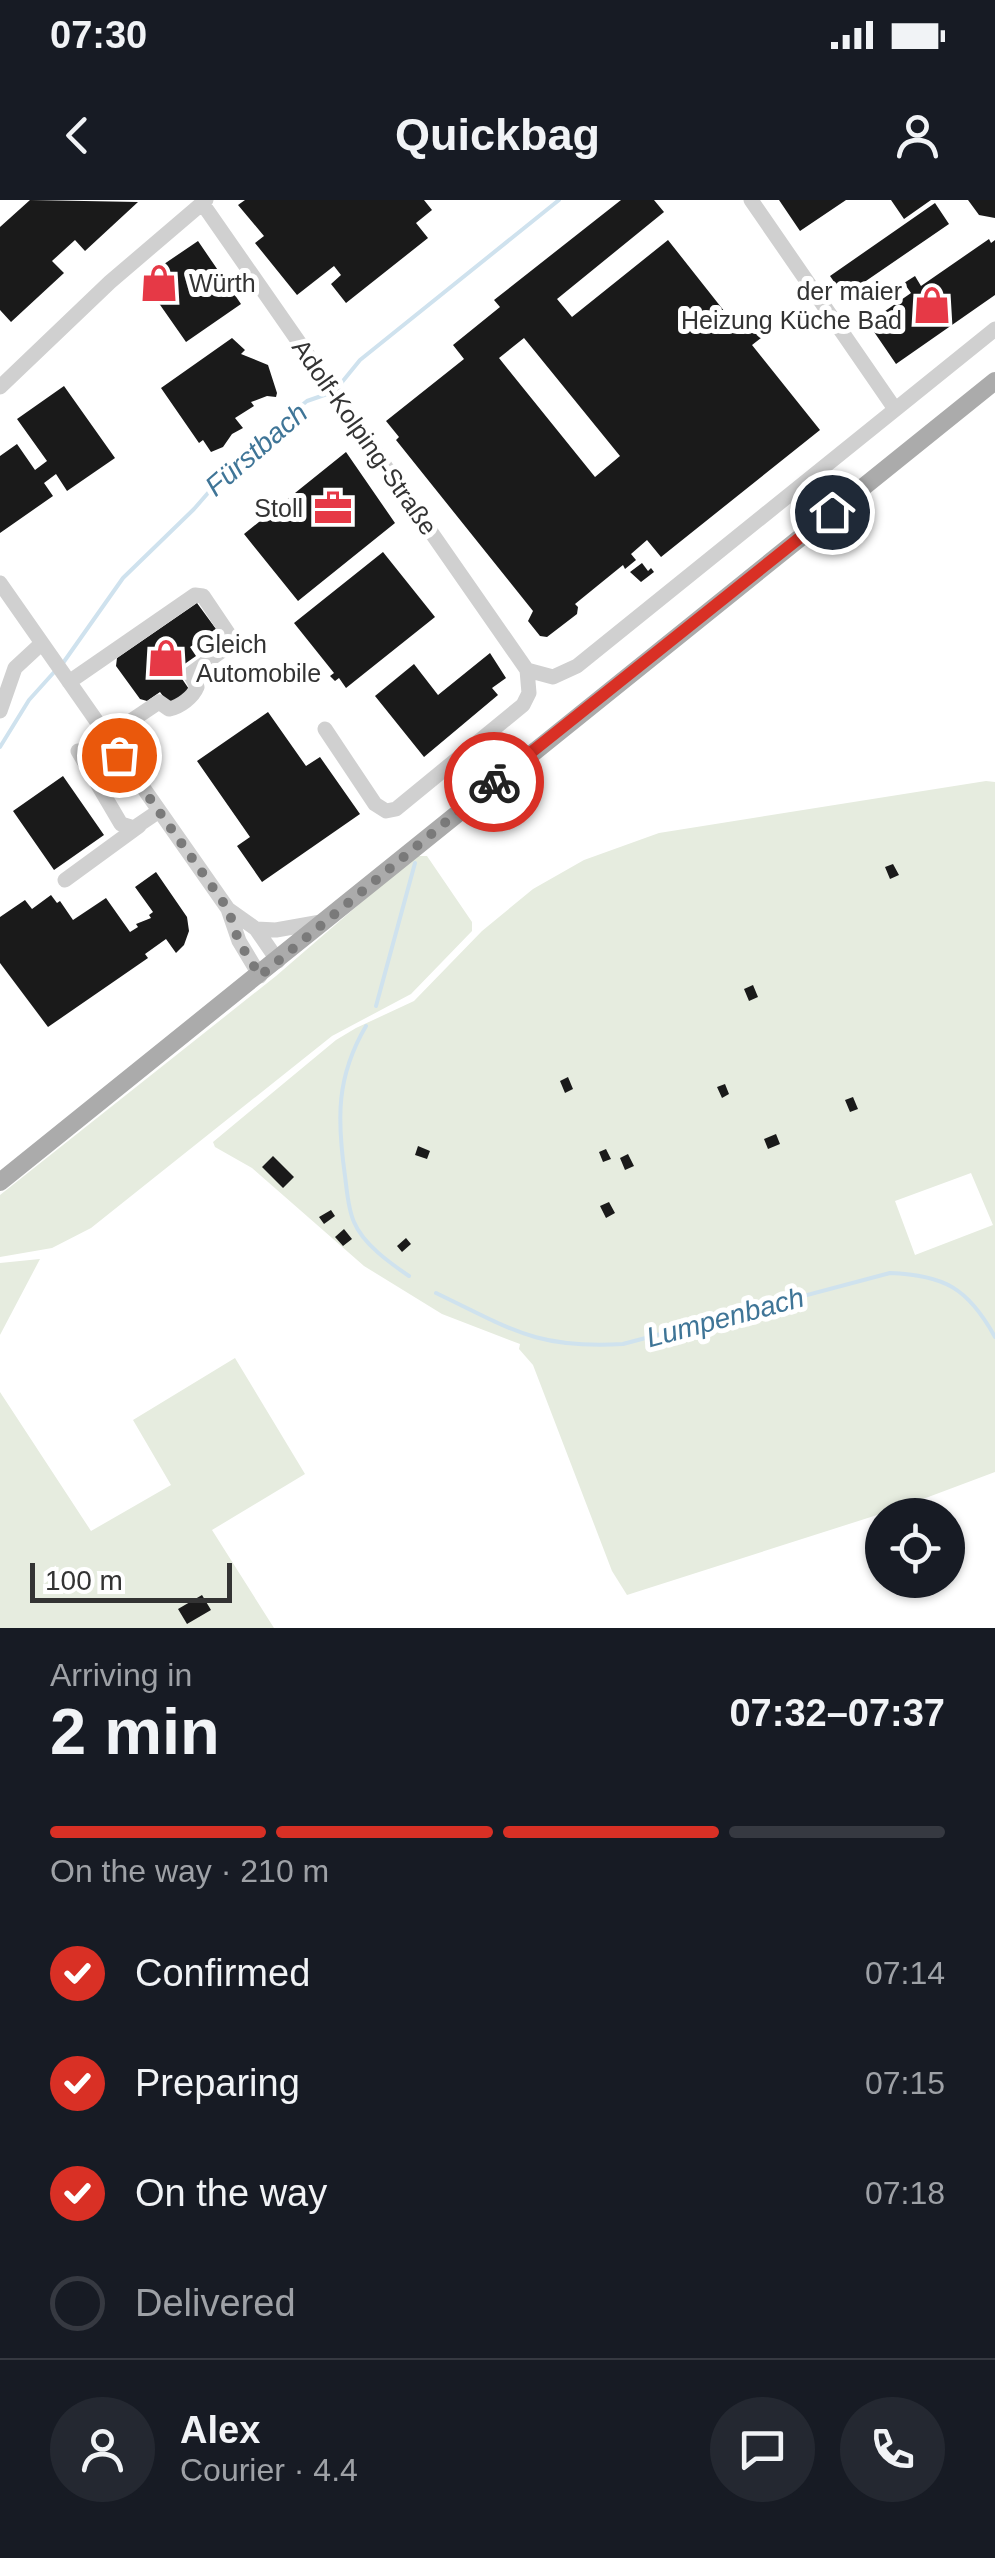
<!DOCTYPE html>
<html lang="en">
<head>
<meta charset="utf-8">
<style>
  :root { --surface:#171b24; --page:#242831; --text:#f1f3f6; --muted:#9ea1a6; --line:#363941; --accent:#d93025 }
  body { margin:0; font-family:Arial,sans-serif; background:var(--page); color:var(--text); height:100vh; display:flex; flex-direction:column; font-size:38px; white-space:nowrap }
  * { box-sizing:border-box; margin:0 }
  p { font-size:32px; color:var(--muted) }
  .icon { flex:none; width:55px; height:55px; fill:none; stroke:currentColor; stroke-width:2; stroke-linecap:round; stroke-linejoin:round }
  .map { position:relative; height:1428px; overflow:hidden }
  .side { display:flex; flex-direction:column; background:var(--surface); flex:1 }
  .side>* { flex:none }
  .fabs { position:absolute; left:865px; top:1298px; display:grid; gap:20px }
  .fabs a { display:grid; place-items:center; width:100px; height:100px; border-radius:50%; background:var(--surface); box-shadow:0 2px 8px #0004; font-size:50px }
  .scale { position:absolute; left:30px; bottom:25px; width:202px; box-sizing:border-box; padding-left:10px; border:5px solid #333; border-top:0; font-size:28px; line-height:35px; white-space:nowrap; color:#333; -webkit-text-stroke:8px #fff; paint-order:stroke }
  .pin { position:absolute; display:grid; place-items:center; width:85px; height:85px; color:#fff; margin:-42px; border:5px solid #fff; border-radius:50%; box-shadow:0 2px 10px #0007 }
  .courier { position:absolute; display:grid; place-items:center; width:100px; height:100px; margin:-50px; border:8px solid #d93025; border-radius:50%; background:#fff; color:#222; box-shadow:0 2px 12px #0007 }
  .overview em { font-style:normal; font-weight:700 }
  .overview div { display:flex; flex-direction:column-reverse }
  .overview { display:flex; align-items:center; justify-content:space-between; height:170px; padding:0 50px }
  h1 { font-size:65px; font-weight:700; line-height:75px }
  .bar { display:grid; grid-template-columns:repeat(4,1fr); gap:15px 10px; align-content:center; height:120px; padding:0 50px }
  .bar i { height:12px; border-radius:8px; background:var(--line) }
  .bar .current { background:var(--accent) }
  .bar p { grid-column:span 4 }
  .line { display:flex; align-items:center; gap:25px; padding:0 50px; border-top:2px solid var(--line) }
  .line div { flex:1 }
  .round { display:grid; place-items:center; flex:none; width:105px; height:105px; border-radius:52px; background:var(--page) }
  ol { padding:0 50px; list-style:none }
  li { display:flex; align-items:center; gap:30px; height:110px }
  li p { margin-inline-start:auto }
  li .icon { padding:10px; border-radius:50%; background:var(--accent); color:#fff; stroke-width:4 }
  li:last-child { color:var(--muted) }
  li i { width:55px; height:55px; border:5px solid var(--line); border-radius:50% }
  .status { display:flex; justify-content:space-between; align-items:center; height:70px; padding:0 50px; background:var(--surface); direction:ltr }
  .status svg { height:28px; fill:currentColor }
  header { display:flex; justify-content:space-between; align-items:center; height:130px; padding:0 50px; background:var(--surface); font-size:45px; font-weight:700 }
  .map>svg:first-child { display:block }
  .green { fill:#e6ecdf; fill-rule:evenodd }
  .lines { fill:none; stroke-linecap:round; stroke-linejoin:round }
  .stream { stroke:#cfe2ee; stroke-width:4 }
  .building { fill:#1a1a1a; fill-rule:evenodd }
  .minor { stroke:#d0d0d0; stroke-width:15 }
  .major { stroke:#ababab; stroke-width:18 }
  .done { stroke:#7a7a7a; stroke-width:10; stroke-dasharray:0 18 }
  .route { stroke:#d93025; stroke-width:12 }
  .labels { text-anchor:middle; stroke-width:10; stroke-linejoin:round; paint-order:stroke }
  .poi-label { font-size:25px; fill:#333; stroke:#fff; text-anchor:start }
  .street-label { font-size:25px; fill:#333; stroke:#fff }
  .water-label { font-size:28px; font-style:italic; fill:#3f7597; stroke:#fff }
</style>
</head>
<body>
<div class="status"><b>07:30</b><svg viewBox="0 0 49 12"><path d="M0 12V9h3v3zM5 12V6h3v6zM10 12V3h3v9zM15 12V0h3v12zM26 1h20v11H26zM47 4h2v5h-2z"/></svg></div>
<header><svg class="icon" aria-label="back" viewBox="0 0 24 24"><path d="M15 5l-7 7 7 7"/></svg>Quickbag<svg class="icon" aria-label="person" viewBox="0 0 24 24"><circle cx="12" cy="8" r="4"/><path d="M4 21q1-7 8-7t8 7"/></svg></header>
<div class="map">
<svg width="995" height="1428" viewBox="0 0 995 1428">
  <rect width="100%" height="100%" fill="#fff"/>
  <!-- green -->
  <path class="green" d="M986,581l9,1v690l-96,36 -272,87 -15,-24 -79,-206 -14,-16 1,-5 -78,-30 -78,-48 -112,-98 -37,-21 -2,-5 123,-102 20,-12 58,-27 68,-70 51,-42 51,-29 75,-27zM971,973l22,52 -78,30 -20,-54z
    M415,656h12l45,66v9l-61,63 -79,42 -241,192 -39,20 -52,9v-62l276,-219z
    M40,1059l-40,76v-72z
    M235,1158l70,116 -93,56 62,98h-274v-236l91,139 80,-46 -38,-65z"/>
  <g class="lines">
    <!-- stream -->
    <path class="stream" d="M338,187l22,-27 199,-160
      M63,463l60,-85 71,-69 48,-55 65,-53 23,-8
      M0,547l29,-47 27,-30
      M376,806l39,-143
      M366,826c-30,51 -29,93 -21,150 2,15 3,33 9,46 9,22 36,41 55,54
      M436,1093c75,36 100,56 187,51l267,-71c54,2 78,15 105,64"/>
  </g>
  <!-- building -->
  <path class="building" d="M30,0l108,2 -53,49 -10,-11 -23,21 12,12 -53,49 -11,-12v-83z
    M245,0h179l8,10 -16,13 12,15 -82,65 -15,-19 10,-9 -7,-9 -37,29 -42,-52 9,-7 -26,-31z
    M621,0h33l10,12 -107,87 15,18 96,-77 64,81 9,-7 20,24 -9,7 68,85 -159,127 -14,-17 -16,14 5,6 -11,9 -2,-4 -48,39 3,3 -1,7 -30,23 -7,-1 -12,-15 5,-10 -137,-171 3,-3 -13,-16 78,-62 -11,-14 47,-38 -6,-7zM524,138l96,118 -25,21 -96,-119z
    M779,0h67l-46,31z
    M891,0h40l-27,19z
    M968,0h27v18l-16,-3z
    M935,3l14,21 -105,72 -14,-20z
    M989,39l2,4 4,-3v55l-99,69 -28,-41 43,-30 -7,-10 11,-7 6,10z
    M198,41l43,63 -55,38 -44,-63z
    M232,138l13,12 -4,4 27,11 9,28 -1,4 -9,-1 -16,6 3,4 -19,12 8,10 -11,6 -9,13 -12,5 -8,-12 -4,3 -38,-55z
    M64,186l51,72 -48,33 -11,-17 -12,9 9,13 -53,37v-77l17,-12 18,26 12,-9 -30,-42z
    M346,252l49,71 -97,78 -54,-67z
    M383,352l52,65 -89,71 -7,-10 -4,3 -5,-5 4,-3 -40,-50z
    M642,363l6,8 3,-3 3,4 -13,10 -11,-10z
    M197,403l19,26 -26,18 6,9 -20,14 15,22 -21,14 -10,-14 -13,9 -7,-2 -24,-33 1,-8z
    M490,453l16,25 -14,10 6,7 -74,62 -49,-61 39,-32 24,31z
    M268,512l38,54 14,-9 40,57 -98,68 -25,-36 13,-9 -53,-76z
    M63,576l41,59 -50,35 -41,-59z
    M893,664l6,11 -9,4 -5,-12z
    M156,672l31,45 2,14 -5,14 -8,8 -10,-14 -21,15 3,4 -100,69 -48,-64v-46l25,-17 7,9 19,-14 6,8 3,-2 13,19 33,-22 24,34 8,-5 -2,-3 15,-6 -2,-3 4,-3 -18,-25z
    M753,785l5,12 -9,4 -5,-12z
    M568,877l5,12 -8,4 -5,-12z
    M725,884l4,10 -7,4 -5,-11z
    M853,897l5,12 -8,3 -5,-12z
    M776,934l4,10 -12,5 -4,-10z
    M418,946l12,5 -3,8 -12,-4z
    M606,949l5,10 -8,3 -4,-10z
    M628,954l6,12 -9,4 -5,-12z
    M273,956l21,21 -11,11 -21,-21z
    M609,1002l6,11 -9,5 -6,-12z
    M331,1010l4,6 -11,8 -5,-7z
    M344,1029l8,10 -9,7 -8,-9z
    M406,1038l5,6 -9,8 -5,-6z
    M202,1395l9,15 -24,14 -9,-15z"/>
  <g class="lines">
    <!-- minor -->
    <path class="minor" d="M751,0l144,209
      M202,3l325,467
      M0,187l110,-105 96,-82
      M0,383l228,326 11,32 21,35
      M69,482l126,-87 8,1 31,46 -44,32 7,13c-4,10 -17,20 -28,22l-10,-7 -52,35
      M0,511l15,-43 27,-25
      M325,529l50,75 11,7 10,-2 127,-104 6,-12 -2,-23 26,7 24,-11 418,-337
      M78,551l43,73 13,4 25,-17
      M65,680l74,-54
      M228,709l28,20 22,32
      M256,729l20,1 45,-8"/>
    <!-- major -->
    <path class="major" d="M0,982l995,-801"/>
  </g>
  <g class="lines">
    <!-- done -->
    <path class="done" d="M119,555l109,154 11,33 21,34 234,-194"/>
    <!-- route -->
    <path class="route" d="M494,582l338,-270"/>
  </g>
  <!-- icons -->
  <defs>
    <g id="shop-bare" transform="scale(3)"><path d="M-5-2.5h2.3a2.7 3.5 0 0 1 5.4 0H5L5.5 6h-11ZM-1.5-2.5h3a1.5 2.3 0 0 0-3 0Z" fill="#e63946" stroke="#fff" stroke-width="2.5" paint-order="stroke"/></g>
    <g id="office-bare" transform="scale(3)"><path d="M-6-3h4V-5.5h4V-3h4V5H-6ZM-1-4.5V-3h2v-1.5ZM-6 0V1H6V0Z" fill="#e63946" stroke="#fff" stroke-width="2.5" paint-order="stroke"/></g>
  </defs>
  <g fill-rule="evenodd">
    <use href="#shop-bare" x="159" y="83"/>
    <use href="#shop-bare" x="932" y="105"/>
    <use href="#office-bare" x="333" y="308"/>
    <use href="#shop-bare" x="166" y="458"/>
  </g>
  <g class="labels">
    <!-- poi labels -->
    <g class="poi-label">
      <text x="189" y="92">Würth</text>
      <text x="902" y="100" text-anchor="end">der maier<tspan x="902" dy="29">Heizung Küche Bad</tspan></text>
      <text x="303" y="317" text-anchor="end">Stoll</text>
      <text x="196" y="453">Gleich<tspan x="196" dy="29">Automobile</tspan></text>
    </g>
    <!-- street labels -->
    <g class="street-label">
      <text transform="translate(365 237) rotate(55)" y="9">Adolf-Kolping-Straße</text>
    </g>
    <!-- water labels -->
    <g class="water-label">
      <text transform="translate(256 249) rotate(-41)" y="10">Fürstbach</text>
      <text transform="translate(725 1117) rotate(-15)" y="10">Lumpenbach</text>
    </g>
  </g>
</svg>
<div class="fabs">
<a><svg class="icon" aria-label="locate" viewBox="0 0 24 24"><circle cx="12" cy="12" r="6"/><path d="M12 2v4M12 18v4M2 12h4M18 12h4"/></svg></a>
</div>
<div class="scale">100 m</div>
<div class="pin" style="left:119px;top:555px;background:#ea580c"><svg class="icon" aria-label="bag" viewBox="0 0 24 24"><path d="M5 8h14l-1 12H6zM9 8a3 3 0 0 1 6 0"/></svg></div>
<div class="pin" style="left:832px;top:312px;background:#1f2937"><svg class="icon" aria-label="home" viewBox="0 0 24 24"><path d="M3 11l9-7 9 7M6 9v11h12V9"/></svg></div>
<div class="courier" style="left:494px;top:582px"><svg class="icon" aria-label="bike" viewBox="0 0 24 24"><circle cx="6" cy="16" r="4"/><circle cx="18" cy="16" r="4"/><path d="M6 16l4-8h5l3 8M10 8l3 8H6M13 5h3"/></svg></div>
</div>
<section class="side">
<div class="overview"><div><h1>2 min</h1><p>Arriving in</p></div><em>07:32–07:37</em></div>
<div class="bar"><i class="current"></i><i class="current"></i><i class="current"></i><i></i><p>On the way · 210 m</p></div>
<ol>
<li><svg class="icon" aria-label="check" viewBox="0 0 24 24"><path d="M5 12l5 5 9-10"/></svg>Confirmed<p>07:14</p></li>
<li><svg class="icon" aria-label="check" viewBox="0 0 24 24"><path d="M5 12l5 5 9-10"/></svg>Preparing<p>07:15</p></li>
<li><svg class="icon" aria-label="check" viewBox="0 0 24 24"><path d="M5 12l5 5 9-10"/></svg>On the way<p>07:18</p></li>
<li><i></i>Delivered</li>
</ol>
<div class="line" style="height:180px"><a class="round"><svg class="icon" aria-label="person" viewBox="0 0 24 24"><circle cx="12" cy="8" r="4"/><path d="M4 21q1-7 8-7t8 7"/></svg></a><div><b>Alex</b><p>Courier · 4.4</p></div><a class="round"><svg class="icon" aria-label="chat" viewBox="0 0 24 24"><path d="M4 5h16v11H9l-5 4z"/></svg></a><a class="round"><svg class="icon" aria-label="phone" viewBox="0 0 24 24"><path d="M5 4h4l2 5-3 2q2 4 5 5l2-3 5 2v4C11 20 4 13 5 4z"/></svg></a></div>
</section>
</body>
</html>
